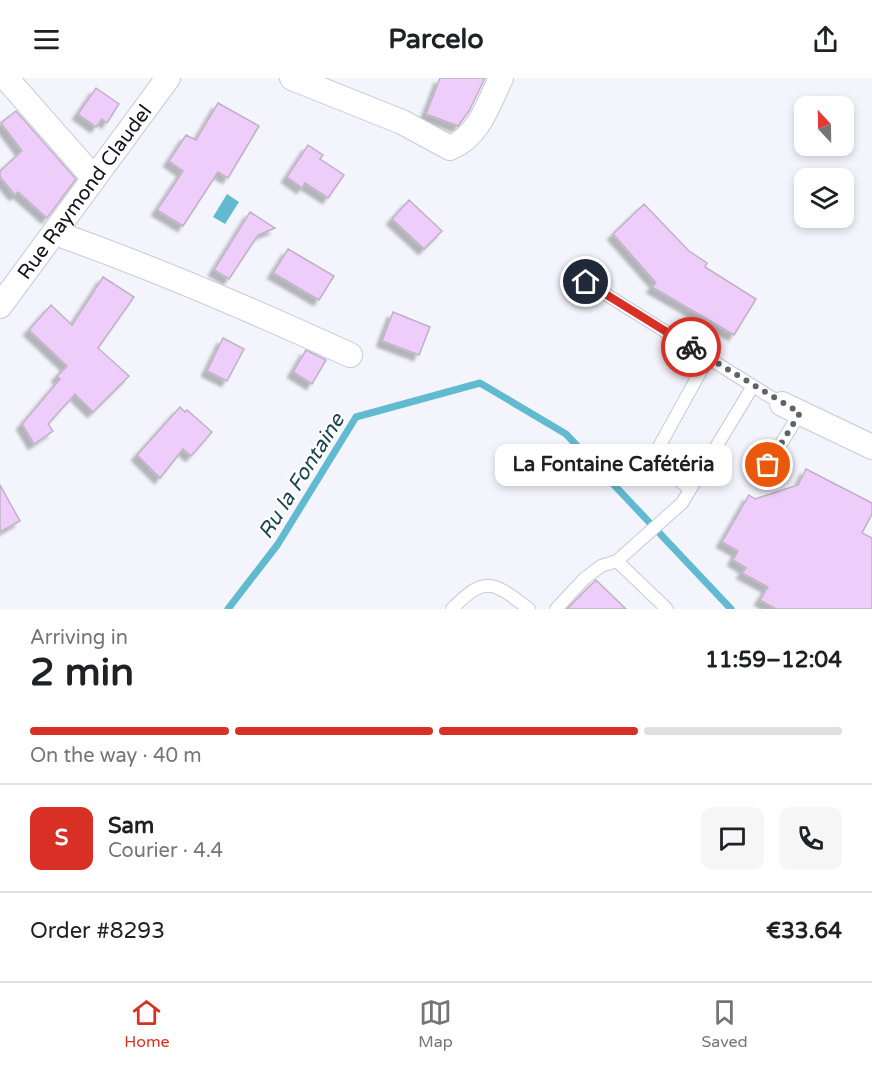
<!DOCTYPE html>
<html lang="en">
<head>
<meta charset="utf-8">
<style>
  :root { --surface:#fff; --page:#f6f6f6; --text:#202124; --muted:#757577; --line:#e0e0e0; --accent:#d93025 }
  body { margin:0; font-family:"Varela Round",sans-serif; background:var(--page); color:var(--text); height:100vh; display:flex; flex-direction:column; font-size:22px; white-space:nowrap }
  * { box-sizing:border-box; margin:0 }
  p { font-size:20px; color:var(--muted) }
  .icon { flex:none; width:33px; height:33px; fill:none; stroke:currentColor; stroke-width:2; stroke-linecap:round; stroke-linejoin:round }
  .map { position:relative; height:531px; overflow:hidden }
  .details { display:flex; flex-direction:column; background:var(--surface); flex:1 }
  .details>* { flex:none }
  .needle { width:39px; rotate:338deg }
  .tools { position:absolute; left:794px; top:18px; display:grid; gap:12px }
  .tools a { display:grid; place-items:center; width:60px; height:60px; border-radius:12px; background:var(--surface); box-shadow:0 3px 9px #0003; font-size:30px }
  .pin { position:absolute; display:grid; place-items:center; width:51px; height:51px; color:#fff; margin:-26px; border:3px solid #fff; border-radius:50%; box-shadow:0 2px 6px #0007 }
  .courier { position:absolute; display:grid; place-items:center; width:60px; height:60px; margin:-30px; border:4px solid #d93025; border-radius:50%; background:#fff; color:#222; box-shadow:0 2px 8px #0007 }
  .bubble { position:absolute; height:42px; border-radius:12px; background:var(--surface); box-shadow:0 3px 9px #0003; font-size:20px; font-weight:700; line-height:42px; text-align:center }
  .head em { font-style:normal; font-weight:700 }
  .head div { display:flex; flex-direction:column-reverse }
  .head { display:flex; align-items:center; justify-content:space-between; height:102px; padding:0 30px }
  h1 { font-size:39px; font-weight:700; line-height:45px }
  .bar { display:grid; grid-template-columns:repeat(4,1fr); gap:9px 6px; align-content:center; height:72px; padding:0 30px }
  .bar i { height:8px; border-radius:4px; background:var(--line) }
  .bar .on { background:var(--accent) }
  .bar p { grid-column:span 4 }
  .line { display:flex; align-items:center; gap:15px; padding:0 30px; border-top:2px solid var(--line) }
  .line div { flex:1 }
  .round { display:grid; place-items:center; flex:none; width:63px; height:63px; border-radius:12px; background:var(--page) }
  header { display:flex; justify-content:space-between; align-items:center; height:78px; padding:0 30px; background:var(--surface); font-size:27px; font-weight:700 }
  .tab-bar { display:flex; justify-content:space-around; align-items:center; height:84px; border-top:2px solid var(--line); background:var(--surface); font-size:16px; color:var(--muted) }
  .tab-bar a { display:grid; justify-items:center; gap:3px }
  .tab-bar .on { color:var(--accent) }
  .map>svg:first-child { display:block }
  .water { fill:#61bacf }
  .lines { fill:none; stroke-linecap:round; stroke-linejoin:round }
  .stream { stroke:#61bacf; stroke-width:7 }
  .building { fill:#efcdfb; stroke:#bfb2c3; stroke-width:1.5; filter:url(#shadow) }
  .lane-casing { stroke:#c7c9dd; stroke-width:14 }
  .street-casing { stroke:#c7c9dd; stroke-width:26 }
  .lane { stroke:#fff; stroke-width:12 }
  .street { stroke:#fff; stroke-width:24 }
  .done { stroke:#62626a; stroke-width:6; stroke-dasharray:0 10.8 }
  .route { stroke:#d93025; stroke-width:8 }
  .labels { text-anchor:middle; stroke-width:4.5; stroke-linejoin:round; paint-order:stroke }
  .street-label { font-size:20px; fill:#14141b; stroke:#fff }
  .water-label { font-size:21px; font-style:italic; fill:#1c454f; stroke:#fff }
</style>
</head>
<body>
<header><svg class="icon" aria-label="menu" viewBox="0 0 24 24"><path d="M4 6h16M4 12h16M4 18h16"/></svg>Parcelo<svg class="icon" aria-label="share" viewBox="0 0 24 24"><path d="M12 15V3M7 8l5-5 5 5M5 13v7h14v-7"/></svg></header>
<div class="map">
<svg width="872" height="531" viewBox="0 0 872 531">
  <defs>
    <filter id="shadow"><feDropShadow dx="-5.5" dy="5.5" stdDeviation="1.5" flood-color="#0004"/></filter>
  </defs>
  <rect width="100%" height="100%" fill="#f4f4fd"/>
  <!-- water -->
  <path class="water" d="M227,116l12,8 -14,22 -12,-7z"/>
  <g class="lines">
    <!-- stream -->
    <path class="stream" d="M228,531l50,-65 78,-127 124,-34 86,51 165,175"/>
  </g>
  <!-- building -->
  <path class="building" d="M440,0h45l-16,33 -11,15 -32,-12z
    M96,10l23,16 -12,19 -5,-4 -6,8 -18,-13z
    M218,25l41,23 -31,52 -10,-6 -35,54 -26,-16 26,-39 -14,-10 17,-26 10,5z
    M16,33l60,68 -29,39 -29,-26 -3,3 -15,-18v-6l22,-20 -21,-28z
    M308,67l15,10 -3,4 24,16 -16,23 -23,-15 -3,5 -15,-11z
    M409,122l33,31 -18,18 -32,-30z
    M644,126l45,47 18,12 -2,4 51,32 -22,36 -82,-48 4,-4 -43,-49z
    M250,134l25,16 -17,7 -29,44 -15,-9z
    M288,171l46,27 -15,24 -46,-27z
    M103,199l31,20 -36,51 31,28 -36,36 -18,-18 -27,30 5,7 -19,13 -12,-20 38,-45 -3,-3 10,-10 -38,-36 22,-25 21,20z
    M393,234l37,15 -11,28 -37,-14z
    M223,260l21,11 -17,32 -20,-10z
    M306,272l20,10 -14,24 -19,-12z
    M180,329l5,5 2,-2 25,22 -21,24 -8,-7 -23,29 -23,-23z
    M806,391l66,34v11l-10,19 10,5v71h-96l-16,-9 8,-13 -26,-14 4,-5 -13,-8 5,-9 -16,-9 27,-47 6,4 43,-14z
    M0,407l20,36 -20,11z
    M596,502l30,29h-59z"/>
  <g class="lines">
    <!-- lane casing -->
    <g class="lane-casing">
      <path id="lane" d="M586,204l167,104
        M768,387l32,-52
        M690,411l-33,-25 -2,-10 53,-96
        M617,483l50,48
        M452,531c34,-35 41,-27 77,0
        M556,531l28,-30 17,-13 16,-5 65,-58 71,-117 29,18"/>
    </g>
    <!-- street casing -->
    <g class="street-casing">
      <g id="street">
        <path d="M6,0l88,100"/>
        <path d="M292,0l110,44 48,26c29,-12 38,-43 51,-70"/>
        <path d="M55,155c102,36 197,77 295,122"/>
        <path id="s1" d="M0,228l168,-228"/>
        <path d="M782,326l90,43"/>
      </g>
    </g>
    <!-- lane -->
    <use href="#lane" class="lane"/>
    <!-- street -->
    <use href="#street" class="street"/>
  </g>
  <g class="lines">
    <!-- done -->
    <path class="done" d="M691,269l109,66 -32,52"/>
    <!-- route -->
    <path class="route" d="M586,204l105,65"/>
  </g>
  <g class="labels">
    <!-- street labels -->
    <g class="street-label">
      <text dy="7" stroke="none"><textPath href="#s1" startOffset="142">Rue Raymond Claudel</textPath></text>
    </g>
    <!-- water labels -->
    <g class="water-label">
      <text transform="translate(301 398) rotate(-58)" y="7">Ru la Fontaine</text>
    </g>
  </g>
</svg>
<div class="tools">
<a><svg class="needle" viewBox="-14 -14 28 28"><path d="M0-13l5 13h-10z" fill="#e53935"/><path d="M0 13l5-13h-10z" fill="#757577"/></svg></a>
<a><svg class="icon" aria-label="layers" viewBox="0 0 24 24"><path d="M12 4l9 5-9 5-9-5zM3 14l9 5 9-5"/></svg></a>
</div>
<div class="pin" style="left:768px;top:387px;background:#ea580c"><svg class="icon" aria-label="bag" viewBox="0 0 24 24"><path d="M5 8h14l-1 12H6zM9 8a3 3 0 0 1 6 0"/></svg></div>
<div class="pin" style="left:586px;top:204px;background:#1f2937"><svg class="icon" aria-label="home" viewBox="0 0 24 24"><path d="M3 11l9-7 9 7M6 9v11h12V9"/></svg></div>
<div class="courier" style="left:691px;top:269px"><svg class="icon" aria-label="bike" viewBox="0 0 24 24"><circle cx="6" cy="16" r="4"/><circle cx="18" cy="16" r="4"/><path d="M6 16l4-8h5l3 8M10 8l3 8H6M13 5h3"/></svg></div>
<div class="bubble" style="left:495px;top:366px;width:237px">La Fontaine Cafétéria</div>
</div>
<section class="details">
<div class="head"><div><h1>2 min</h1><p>Arriving in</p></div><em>11:59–12:04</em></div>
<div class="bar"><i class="on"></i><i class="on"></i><i class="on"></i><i></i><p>On the way · 40 m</p></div>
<div class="line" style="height:108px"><b class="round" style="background:var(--accent);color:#fff">S</b><div><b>Sam</b><p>Courier · 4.4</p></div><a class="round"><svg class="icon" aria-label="chat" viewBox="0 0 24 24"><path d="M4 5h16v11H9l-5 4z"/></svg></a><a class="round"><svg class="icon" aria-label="phone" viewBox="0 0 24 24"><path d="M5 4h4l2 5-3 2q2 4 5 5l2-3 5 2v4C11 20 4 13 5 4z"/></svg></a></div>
<div class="line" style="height:78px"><div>Order #8293</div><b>€33.64</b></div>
</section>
<nav class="tab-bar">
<a class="on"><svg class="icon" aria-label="home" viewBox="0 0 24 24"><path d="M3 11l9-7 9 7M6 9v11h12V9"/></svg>Home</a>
<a><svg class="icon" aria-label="map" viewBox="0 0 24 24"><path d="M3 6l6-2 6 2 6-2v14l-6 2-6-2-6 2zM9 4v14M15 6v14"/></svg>Map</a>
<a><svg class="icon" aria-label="saved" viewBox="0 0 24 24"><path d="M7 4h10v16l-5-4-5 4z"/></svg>Saved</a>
</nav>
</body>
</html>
